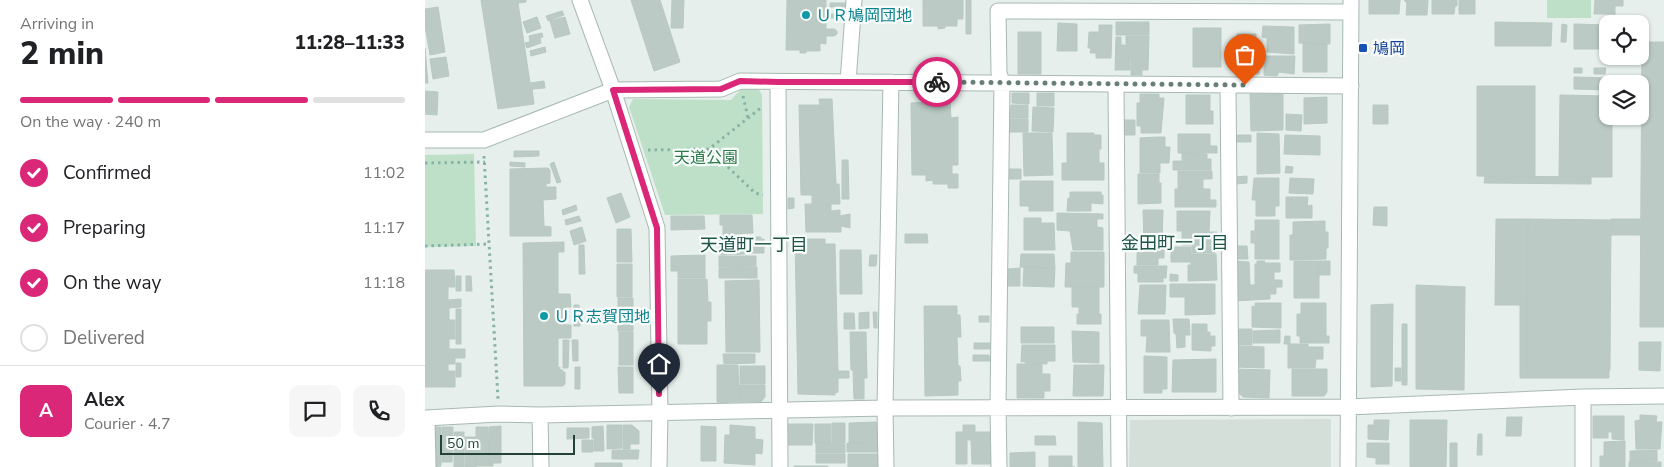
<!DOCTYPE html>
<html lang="en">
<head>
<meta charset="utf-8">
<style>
  :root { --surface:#fff; --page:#f6f6f6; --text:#202124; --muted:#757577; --line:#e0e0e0; --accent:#db2777 }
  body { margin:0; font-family:"Nunito Sans","Noto Sans JP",sans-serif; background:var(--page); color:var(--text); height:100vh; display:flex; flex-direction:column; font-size:19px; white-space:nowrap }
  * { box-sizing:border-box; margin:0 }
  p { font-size:16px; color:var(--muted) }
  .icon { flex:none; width:28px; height:28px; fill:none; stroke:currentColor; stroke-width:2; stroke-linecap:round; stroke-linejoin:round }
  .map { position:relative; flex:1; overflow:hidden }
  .drawer { display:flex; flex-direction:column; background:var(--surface); width:425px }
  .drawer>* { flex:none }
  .tools { position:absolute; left:1174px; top:15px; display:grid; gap:10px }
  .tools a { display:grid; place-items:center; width:50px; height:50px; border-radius:10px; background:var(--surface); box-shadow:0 1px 4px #0004; font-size:25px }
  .scale { position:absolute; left:15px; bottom:12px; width:135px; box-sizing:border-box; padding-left:5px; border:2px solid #24423a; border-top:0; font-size:14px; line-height:18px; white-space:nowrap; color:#24423a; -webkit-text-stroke:4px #f7fbf9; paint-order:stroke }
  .pin { position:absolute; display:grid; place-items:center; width:42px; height:42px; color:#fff; margin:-51px -21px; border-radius:50% 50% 50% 0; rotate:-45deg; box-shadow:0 0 5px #0007 }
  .pin .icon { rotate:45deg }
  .courier { position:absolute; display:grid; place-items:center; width:50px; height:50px; margin:-25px; border:4px solid #db2777; border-radius:50%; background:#fff; color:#222; box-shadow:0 1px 6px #0007 }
  .head em { font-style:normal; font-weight:800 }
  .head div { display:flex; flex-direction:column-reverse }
  .head { display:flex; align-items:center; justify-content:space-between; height:85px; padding:0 20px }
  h1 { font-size:32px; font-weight:800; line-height:38px }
  .bar { display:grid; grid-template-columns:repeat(4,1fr); gap:8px 5px; align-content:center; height:60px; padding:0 20px }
  .bar i { height:6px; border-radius:4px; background:var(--line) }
  .bar .on { background:var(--accent) }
  .bar p { grid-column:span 4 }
  .line { display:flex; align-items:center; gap:12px; padding:0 20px; border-top:1px solid var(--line) }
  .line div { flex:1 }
  .round { display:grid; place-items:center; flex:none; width:52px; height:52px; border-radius:10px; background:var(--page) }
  ol { padding:0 20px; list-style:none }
  li { display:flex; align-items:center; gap:15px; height:55px }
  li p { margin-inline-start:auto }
  li .icon { padding:5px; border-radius:50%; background:var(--accent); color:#fff; stroke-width:4 }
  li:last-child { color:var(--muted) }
  li i { width:28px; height:28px; border:2px solid var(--line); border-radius:50% }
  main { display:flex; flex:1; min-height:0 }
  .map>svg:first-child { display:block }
  .built { fill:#d4dfda }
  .green { fill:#bfe0c8 }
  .building { fill:#bbcac4; stroke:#b8c9c2 }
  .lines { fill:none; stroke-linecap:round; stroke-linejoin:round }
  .minor-casing { stroke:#a8b8b2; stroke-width:17 }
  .path { stroke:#86b3a5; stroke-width:3; stroke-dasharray:2.5 4; stroke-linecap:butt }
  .minor { stroke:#fff; stroke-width:15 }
  .done { stroke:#687f78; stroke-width:5; stroke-dasharray:0 9 }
  .route { stroke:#db2777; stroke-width:6 }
  .culture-dot { fill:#0f9aa8; stroke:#f7fbf9; stroke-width:2 }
  .transit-dot { fill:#1a4fb4; stroke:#f7fbf9; stroke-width:2 }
  .labels { text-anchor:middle; stroke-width:4.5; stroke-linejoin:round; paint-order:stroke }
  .culture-label { font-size:16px; fill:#0d838f; stroke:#f7fbf9; text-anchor:start }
  .transit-label { font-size:16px; fill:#164399; stroke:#f7fbf9; text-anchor:start }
  .park-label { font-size:16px; fill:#2d7a4b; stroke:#f7fbf9 }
  .neighbourhood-label { font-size:18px; fill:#1f5548; stroke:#f7fbf9 }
</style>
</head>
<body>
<main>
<section class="drawer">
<div class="head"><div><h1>2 min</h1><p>Arriving in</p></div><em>11:28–11:33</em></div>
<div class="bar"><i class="on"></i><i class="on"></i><i class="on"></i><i></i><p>On the way · 240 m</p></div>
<ol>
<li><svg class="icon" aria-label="check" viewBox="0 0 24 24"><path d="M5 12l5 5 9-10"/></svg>Confirmed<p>11:02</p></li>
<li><svg class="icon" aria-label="check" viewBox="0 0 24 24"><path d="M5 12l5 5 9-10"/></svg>Preparing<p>11:17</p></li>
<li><svg class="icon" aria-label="check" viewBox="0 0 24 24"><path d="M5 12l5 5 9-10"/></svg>On the way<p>11:18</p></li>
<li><i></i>Delivered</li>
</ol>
<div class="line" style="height:90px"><b class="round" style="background:var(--accent);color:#fff">A</b><div><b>Alex</b><p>Courier · 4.7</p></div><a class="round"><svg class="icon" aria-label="chat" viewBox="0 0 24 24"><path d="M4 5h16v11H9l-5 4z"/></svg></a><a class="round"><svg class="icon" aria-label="phone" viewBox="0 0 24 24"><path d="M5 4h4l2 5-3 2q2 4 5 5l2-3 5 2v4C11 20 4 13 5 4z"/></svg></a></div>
</section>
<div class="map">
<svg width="1239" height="467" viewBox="0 0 1239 467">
  <rect width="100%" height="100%" fill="#e6efeb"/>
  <!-- built -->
  <path class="built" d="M906,419v48h-202l1,-47z"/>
  <!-- green -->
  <path class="green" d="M1122,0h44v18h-44z
    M317,88h16l4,7 1,119 -98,1 -36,-108 4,-8 98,1z
    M49,154l2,92 -51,1v-92z"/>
  <!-- building -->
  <path class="building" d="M56,0h45v2l-8,1 12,80 14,-2 1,7 -13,1 2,15 -36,5z
    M206,0h29l20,62 -26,9z
    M247,0h12l-1,28h-12z
    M362,0h39v29h8l3,2v3l-3,2h-8v8l-6,-1v8h-14v2h-6v-3h-14z
    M498,0h40v19h-6v7h-12v2l-7,1v-3h-15z
    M541,0h5v34h-5z
    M944,0h31l-1,14h-30z
    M979,0h24l-1,15h-21l1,-12z
    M1007,0h25v6h-2l-1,8h-22z
    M1034,0h16v14h-16z
    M1170,0h28v6h-8v8h-21z
    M405,3h16v4h-16z
    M13,7l7,45 -15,3 -5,-29v-17z
    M137,11l2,4 -16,6 -2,-5z
    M405,14h16v4h-16z
    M112,17l4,11 -14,5 -4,-11z
    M140,17l5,17 -15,4 -5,-17z
    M691,22h33v13h-33z
    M1070,22l57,1 -1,23h-56z
    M633,23l19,1v27h-20z
    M905,24v20l-31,-1v-18z
    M1137,24l5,1 -1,17h-5z
    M1149,24l33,1v24h-33z
    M674,25h13l-1,33h-15v-5h-6l1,-5h-3l1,-16h10z
    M838,26l31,1v27l-27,-2v-14l-5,-1z
    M768,28h28v39h-28z
    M593,32h23v42h-23z
    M117,33l1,4 -3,1 1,5 -14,5 -2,-5 5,-1 -1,-6z
    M812,34h19v25h3v15h-18v-10h-3z
    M701,36h23l-1,34h-6v5h-11v-17h-3v-14h-2z
    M691,37h5v8h7l-1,13h3v12h-15z
    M1217,42h22v285h-24z
    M878,43l24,1v28h-24z
    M120,47l1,5 -15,4 -1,-5z
    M0,48l3,35h-3z
    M839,56h31l-1,18 -15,-2 -2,4 -13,-1z
    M21,57l3,19 -16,3 -3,-20z
    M1149,68h8v5h-8z
    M1169,68h12l-1,6h-11z
    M1149,77l37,1v6h-4v6l-33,-1z
    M1052,86h58v91l-58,-1z
    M0,91l13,1 -1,23 -12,-1z
    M587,93h17v11l-17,-1z
    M612,93h17v13h-17z
    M715,94h19v4h5l-3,35h-20v-7h-4v-23h3z
    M825,94h33v36l-32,1z
    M761,95h24v16h3v13h-27z
    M1135,95l47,1v20h5v61h-53z
    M902,97v26l-23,1v-26z
    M394,99h13l4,85h3l1,20h-28v-9h-11l-2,-90h21z
    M500,100h12v2h13l1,16 7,-1v48h-6v9h6v14h-10v-4h-15v-4l-7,1v-6h-14l-1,-72 14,-1z
    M586,105h17v13h-22v-9h5z
    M948,105h15v19h-15z
    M608,107l21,1 -1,24 -21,-1z
    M861,114l16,1 -1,16 -15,-1z
    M581,119h22v13h-22z
    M696,120h14v15h-14z
    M598,133h29l1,42 -29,1z
    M642,133h27v2h7v14h-2v14h5v17h-42v-17h5z
    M832,133l22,1 1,39 -23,1z
    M753,134h32v12h7v7h-39z
    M810,135h16v7h-16z
    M860,135l35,1v19l-36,-1z
    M731,137h9v10h5l-1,16h-9v10h-20v-35z
    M89,151h25v5l-25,1z
    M757,153l25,1v5h4v11h-38v-9h9z
    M417,160h6l1,39h-7z
    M85,162l15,1v4l-15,-1z
    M129,162l7,20 -4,1 -7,-19z
    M861,166l7,1 -1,6h-7z
    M123,168l2,2v13l-4,1v3h10v12l-13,1 1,26 7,1v9h-41v-67z
    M582,169h14v10h-14z
    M753,171h34v8h-9v10h-25z
    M713,174h21v9h2v20l-23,1z
    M822,176v7l-11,1 -1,-7z
    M1060,176l106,1v7l-107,-1z
    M829,178h25v28h-4v10h-19v-16h-4z
    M865,178l24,1 -1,15 -24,-1z
    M595,181h33v15h-33z
    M750,189h35v11h6v7h-41z
    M645,192h31v3h2v9l-12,-1v8h-24l1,-13h2z
    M196,193l9,24 -14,6 -9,-25z
    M595,196h33v15h-24v-5h-9z
    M861,197h22l-1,9 5,-1v13h-26z
    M363,198h6v10l-6,1z
    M380,204h26v7l9,-1v6l10,-2v14l-9,-2v6h-35z
    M151,205l1,5 -14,5 -1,-5z
    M949,207h13v19l-14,-1z
    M718,210h20l-1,32h-18z
    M752,211h33l-1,23h-5v11h-22v-14h-5z
    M632,213l46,1v5h-6v8l6,1v22h-30l-3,-19 -13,-1z
    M295,215h32l1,18 -30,1v-9h-3z
    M154,216l2,5 -15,4 -1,-5z
    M246,216h33l1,13 -34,1z
    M599,218h17v5h13l1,27h-31z
    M1071,219h32l-1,151h82v8h-89v-73h-25z
    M1103,219l83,1 -1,150h-83z
    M1186,219h29v16h-29z
    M830,220h24v39h-24v-16h-4v-12h4z
    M900,221v11h3v16h-2v11l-36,1v-25h3v-13z
    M157,227l4,14 -12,4 -4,-14z
    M192,229h14l1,33h-15z
    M785,232h7v13h-13v-11h5z
    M480,234h22l1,9h-23z
    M294,235h23l3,19 -25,1z
    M321,237h15l-1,2h4v14h-18z
    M370,239h30v5h10l3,127h11v7h-11v14l-3,1v2l-37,-1z
    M139,242v10h-6v42h12l1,13h-6v18h6v13h-13v30l2,-1v3h3l-1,2h3v12l-2,2h-39l-1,-143z
    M154,245h5l1,29h-6z
    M767,246h23v7h-23z
    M810,246h12l1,13h-13z
    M732,247h7v11h-6v7h-21v-15h20z
    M746,247h20v15h-20z
    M415,250h21l1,44h-22z
    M646,252h33v35h-39l1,-24h5z
    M596,254h33l1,14 -35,-1z
    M766,254h25l1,26 -29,1v-16h3z
    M280,255v23h-27v-7h-7v-15z
    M445,255h7l-1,11h-7z
    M294,256h37v10l-37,1z
    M809,261l15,1 1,23h5v-21h2v-3h8l-1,2h16v9h-6v8h8v7h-6v7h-6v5l-36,2z
    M869,261h25v37h-25z
    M894,261h11v14h-11z
    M192,264h15v33h-15z
    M709,266h33l-1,12h-3v4h-25v-9h-4z
    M332,267v11h-38v-10z
    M599,267l31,1 -1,19 -31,-1z
    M595,268v18h-12v-17z
    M0,270h29l1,17h-7v13l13,-1v8l-12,1v12h6v19h-6v10h16v9h-10v6h-7v7h7v16h-30z
    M745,274l8,1v6h-8z
    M31,276h5v15h-5z
    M41,276h5l1,15h-6z
    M253,279h29l1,23h3v19h-4v23h-29z
    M334,280l1,72h-34l-1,-71z
    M745,284h45v30l-30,1v-18h-15z
    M715,285h26l-1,29h-27z
    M991,285l49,2 -1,103 -48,-1z
    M647,287h27v27h-20v-7h-7z
    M193,298h15v33h-15z
    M830,303h26v25l-29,-1v-21l3,1z
    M876,303h25v33h-29v-22h4z
    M968,304l-1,82 -21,1v-82z
    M149,305h5l1,21h-6z
    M499,306h33v9h3l1,22h-4l1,29h2l1,15h-3v14l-33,1z
    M31,309h5v35h-5z
    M444,312v16l-10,1v-16z
    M448,312h4v16h-3z
    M419,313h10l1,16h-11z
    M652,314h24v10h-24z
    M554,316h10v6h-10z
    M748,319h16l1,16h-5v12l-8,1 -1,-14 -2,-1z
    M716,320h28l1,32h-24l1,-16h-6z
    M767,324h15v8h3v4h5v10h-4v5l-19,-1z
    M977,324h5v61h-5z
    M596,327h33v16h-33z
    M810,329h17v16h-17z
    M855,330v13h-27v-12z
    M647,331l27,1v31l-26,-1z
    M194,332h14v33h-14z
    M425,332h16l1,46h-3v21h-10l-1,-29h-2z
    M860,336h5v8h-6z
    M875,336h29v7h-29z
    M138,340h6l-1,28h-5z
    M147,340h6v21h-5z
    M1214,342h22l-1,29 -21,-1z
    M549,343h16v6h-16z
    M863,344h20v3h15v12h-7l-1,9h-27z
    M597,345h33v16h-8v3l-22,-1v-2l-4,1z
    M812,346l27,1v21l-27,-1z
    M298,354h32v9l-31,1z
    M548,355h16l1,6h-17z
    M719,356l23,1v32h-5v4h-18z
    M791,359v33h-44l1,-32z
    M31,363h5v14h-5z
    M592,364h25v10h8v17h-6v7h-27z
    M292,365h11v38l-11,-1z
    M303,365h10l1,37h-11z
    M649,365h30l-1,31h-30z
    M315,366h25v18h-25z
    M150,367h5v22h-5z
    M193,367h15v26h-14z
    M970,368h6v13h-6z
    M810,369l35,1 -1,28 -26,-1 -8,-8z
    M867,369h35v23l-3,4h-32z
    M314,385h26v12l-4,5h-22z
    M1215,415l17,1 -1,6h6l-2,27h-24l-1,-28 5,-1z
    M1168,416h15v22h-15z
    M1183,416h16v24l-12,-1v-7h-4z
    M1082,417h15l-1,19h-15z
    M949,420h15l-1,20 -20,-1v-14h6z
    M985,420h37l-1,47h-36z
    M451,422l3,6 -1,15h-29v-20z
    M653,422l24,1 1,44h-25z
    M407,423h13v20h-13z
    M362,424h26l-1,21h-26z
    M390,424h16v19h-16z
    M182,425h15v23l-15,1z
    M198,425h9l7,6v13h-9v5h-7z
    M305,425l25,2v12l8,1 -1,14 -7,-1v12l-31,-2 1,-28h5z
    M538,425h12v7h17v32h-20l-1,-24h-4v24h-11v-32h7z
    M76,426v37h-8v3h-4v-39z
    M178,426l1,25h-10v-13h-2v-11z
    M276,426l15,1v34h-15z
    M9,427h7v39l-10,1z
    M17,427h11l-1,35h-10z
    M51,427h12l1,39h-13z
    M142,428h22v10l-22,1z
    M29,432h10v35h-10z
    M1053,434h4v21h-5z
    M610,436h20l1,9h-21z
    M40,437h11v30h-11z
    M157,440h11v12h-11z
    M1200,441v26h-25v-11h4v-14z
    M391,443l29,1v9h-29z
    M422,443l32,1v8h-32z
    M942,443h22v21h-13v-6l-9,-1z
    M1025,443h7v24h-7z
    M187,450h27l-1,9h-26z
    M1232,450v11l-27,1v-11z
    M610,452v15h-25v-14z
    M391,454h29v9h-29z
    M423,454h31v13h-31z
    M624,456h23v11h3h-26z
    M1204,462h32v5h-32z
    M170,463h27v4h-27z
    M369,466h34v1h-34z"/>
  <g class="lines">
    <!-- minor casing -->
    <g class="minor-casing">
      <path id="minor" d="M155,0l33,90 44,138 3,184 -1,55
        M353,82l2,385
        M423,82l6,-82
        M691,84l3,383
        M803,85l3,323
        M0,140h59l129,-50 108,-1 19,-8 611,5
        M1158,397v70
        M115,415l1,52
        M0,418l74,-4 41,1 345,-7 462,-1 236,-10 81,-1
        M2,418l1,49
        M461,467l-1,-59 6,-326
        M574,467l-1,-60 4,-325 -3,-9 -1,-62 352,1
        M923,467l3,-467"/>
    </g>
    <!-- path -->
    <path class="path" d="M318,96l5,22
      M284,149l46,44 8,2
      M223,150l61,-1 53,-42
      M59,156l14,243
      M0,163l60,-1
      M0,246l64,-2"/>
    <!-- minor -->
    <use href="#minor" class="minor"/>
  </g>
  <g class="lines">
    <!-- done -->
    <path class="done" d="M512,82l308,3"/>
    <!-- route -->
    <path class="route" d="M234,394l-2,-166 -44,-138 108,-1 19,-8 38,1h159"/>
  </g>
  <!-- markers -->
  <g class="culture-dot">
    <circle cx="381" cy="15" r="5"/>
    <circle cx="119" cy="316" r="5"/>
  </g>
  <rect class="transit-dot" x="933" y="43" width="10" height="10" rx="2.5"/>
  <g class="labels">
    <!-- culture labels -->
    <g class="culture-label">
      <text x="391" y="21">ＵＲ鳩岡団地</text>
      <text x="129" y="322">ＵＲ志賀団地</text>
    </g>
    <!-- transit labels -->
    <g class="transit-label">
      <text x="948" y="54">鳩岡</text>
    </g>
    <!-- park labels -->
    <g class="park-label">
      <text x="281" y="163">天道公園</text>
    </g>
    <!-- neighbourhood labels -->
    <g class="neighbourhood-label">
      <text x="750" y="249">金田町一丁目</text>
      <text x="329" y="251">天道町一丁目</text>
    </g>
  </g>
</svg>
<div class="tools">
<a><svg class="icon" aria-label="locate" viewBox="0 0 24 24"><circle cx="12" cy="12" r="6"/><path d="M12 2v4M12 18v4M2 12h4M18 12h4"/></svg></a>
<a><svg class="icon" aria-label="layers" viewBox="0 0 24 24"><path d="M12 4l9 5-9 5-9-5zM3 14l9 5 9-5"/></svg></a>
</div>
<div class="scale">50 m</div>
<div class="pin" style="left:820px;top:85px;background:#ea580c"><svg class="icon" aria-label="bag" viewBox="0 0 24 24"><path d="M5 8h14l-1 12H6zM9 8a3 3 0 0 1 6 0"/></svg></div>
<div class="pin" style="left:234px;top:394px;background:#1f2937"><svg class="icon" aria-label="home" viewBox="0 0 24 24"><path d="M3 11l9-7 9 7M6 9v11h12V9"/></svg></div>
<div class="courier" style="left:512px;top:82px"><svg class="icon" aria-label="bike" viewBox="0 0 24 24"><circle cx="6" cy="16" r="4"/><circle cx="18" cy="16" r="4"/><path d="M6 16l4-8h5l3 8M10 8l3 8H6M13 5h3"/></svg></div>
</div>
</main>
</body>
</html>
